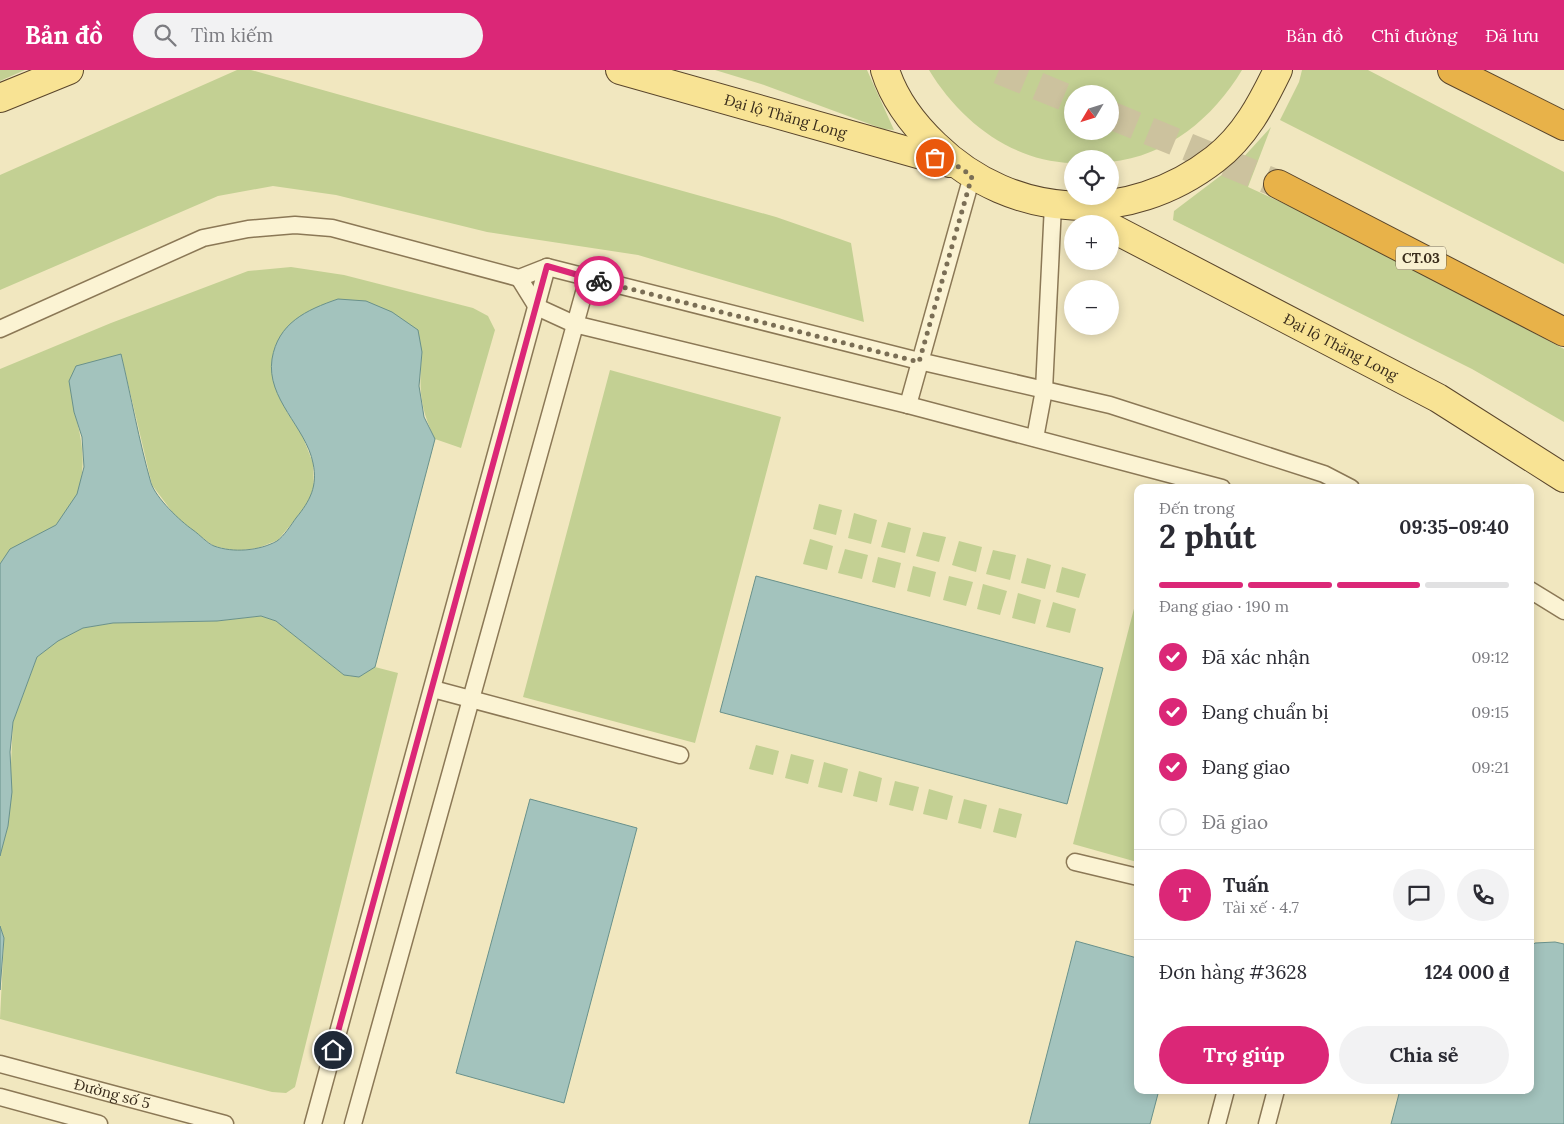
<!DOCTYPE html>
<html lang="vi">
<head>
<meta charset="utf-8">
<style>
  :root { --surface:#fff; --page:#f2f2f3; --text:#2b2b33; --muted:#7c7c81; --line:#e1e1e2; --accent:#db2777 }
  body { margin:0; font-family:Lora,serif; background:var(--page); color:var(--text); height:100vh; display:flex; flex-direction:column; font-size:19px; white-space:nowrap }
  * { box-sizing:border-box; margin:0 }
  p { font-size:16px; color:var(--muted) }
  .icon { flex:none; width:28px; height:28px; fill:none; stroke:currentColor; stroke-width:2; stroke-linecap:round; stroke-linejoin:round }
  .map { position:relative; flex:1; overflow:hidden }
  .side { position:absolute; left:1134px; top:414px; width:400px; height:610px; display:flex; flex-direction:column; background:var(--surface); border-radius:10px; box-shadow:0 2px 12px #0003 }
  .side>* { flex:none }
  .needle { width:32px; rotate:232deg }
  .controls { position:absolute; left:1064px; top:15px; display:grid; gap:10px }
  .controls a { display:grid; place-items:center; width:55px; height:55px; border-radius:50%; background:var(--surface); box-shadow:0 2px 12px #0003; font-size:25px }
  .pin { position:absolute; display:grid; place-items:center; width:42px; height:42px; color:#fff; margin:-21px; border:2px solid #fff; border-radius:50%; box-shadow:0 1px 5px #0007 }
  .courier { position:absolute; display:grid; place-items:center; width:50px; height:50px; margin:-25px; border:4px solid #db2777; border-radius:50%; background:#fff; color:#222; box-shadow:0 1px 6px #0007 }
  .headline em { font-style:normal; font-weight:700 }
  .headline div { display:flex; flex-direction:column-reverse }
  .headline { display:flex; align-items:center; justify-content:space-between; height:85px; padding:0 25px }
  h1 { font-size:32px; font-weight:700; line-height:38px }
  .bar { display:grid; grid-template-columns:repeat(4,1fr); gap:8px 5px; align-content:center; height:60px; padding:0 25px }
  .bar i { height:6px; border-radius:4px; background:var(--line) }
  .bar .current { background:var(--accent) }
  .bar p { grid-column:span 4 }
  .line { display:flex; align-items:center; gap:12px; padding:0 25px; border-top:1px solid var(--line) }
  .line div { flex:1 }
  .round { display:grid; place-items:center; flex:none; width:52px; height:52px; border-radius:26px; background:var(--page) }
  ol { padding:0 25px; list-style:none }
  li { display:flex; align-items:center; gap:15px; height:55px }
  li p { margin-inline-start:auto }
  li .icon { padding:5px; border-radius:50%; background:var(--accent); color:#fff; stroke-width:4 }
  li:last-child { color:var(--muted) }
  li i { width:28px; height:28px; border:2px solid var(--line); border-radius:50% }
  .button { display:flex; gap:10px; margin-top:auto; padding:10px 25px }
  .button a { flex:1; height:58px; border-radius:30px; background:var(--accent); color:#fff; font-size:20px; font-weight:700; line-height:58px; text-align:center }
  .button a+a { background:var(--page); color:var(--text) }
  header { display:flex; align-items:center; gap:30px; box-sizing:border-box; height:70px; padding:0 25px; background:var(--accent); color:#fff }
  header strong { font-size:24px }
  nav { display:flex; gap:28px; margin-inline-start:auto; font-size:18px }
  .search { width:350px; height:45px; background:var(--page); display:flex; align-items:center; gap:12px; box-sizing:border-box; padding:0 18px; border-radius:28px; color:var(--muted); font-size:19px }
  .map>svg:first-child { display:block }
  .green { fill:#c3d093; fill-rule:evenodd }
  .water { fill:#a3c3bd; stroke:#69918b }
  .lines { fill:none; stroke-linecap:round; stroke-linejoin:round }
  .highway-tunnel { stroke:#ccc29e; stroke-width:28; stroke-dasharray:28 14; stroke-linecap:butt }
  .lane-casing { stroke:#8b7856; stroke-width:19 }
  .primary-casing { stroke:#59452b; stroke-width:30 }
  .highway-casing { stroke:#59452b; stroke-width:30 }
  .lane { stroke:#fbf3d3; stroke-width:16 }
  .primary { stroke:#f8e394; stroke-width:28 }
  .highway { stroke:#e8b249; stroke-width:28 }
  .done { stroke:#7a6e55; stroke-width:5; stroke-dasharray:0 9 }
  .route { stroke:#db2777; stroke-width:6 }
  .labels { text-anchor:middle; stroke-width:5; stroke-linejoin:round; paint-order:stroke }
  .shield { fill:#f8f0d0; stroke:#736852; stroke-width:1 }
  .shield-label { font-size:14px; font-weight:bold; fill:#3a2d1c }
  .street-label { font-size:15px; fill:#3a2d1c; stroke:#f8f0d0 }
</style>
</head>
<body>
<header>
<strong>Bản đồ</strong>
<div class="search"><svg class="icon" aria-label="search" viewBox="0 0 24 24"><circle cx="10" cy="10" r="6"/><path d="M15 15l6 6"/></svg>Tìm kiếm</div>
<nav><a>Bản đồ</a><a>Chỉ đường</a><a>Đã lưu</a></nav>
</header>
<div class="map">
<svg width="1564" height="1054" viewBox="0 0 1564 1054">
  <rect width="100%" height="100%" fill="#f1e7bf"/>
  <!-- green -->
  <path class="green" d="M0,0h25l-25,11z
    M237,0h14l525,147 75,26 13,79 -226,-67 -151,-23 -151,-37 -63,-9 -55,10 -218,94v-115z
    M715,0h152l27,60 -11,-1 -122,-45z
    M929,0h313c-29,48 -74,86 -132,92v-3h-38v4c-61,-2 -112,-42 -143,-93zM1072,24h38v37h-38z
    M1302,0h66l196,102v92l-284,-144 19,-38z
    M1271,57l-23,60 76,35 240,127v73l-92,-53 -299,-149 1,-9 66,-50z
    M291,197l53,8 129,33 15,8 7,14 -34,118 -26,-9c-16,-32 -16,-52 -13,-87l-135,60 15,23 11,28 1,29 -6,12 -30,36 -20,8 -23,3 -21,-5 -35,-25 -27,-36 -31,-131 -47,58c14,42 15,93 -28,120 -20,12 -32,11 -46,32v-195l111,-46 137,-52z
    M610,300l171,47 -86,326 -172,-46z
    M819,434l23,6 -6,25 -23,-6z
    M854,443l23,7 -6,24 -23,-6z
    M888,452l23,6 -6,25 -24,-6z
    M923,462l23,5 -7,25 -23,-6z
    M810,469l23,7 -6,24 -24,-6z
    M959,471l23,6 -6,25 -24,-7z
    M845,479l23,6 -6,24 -24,-6z
    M993,480l23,5 -6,25 -24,-6z
    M878,487l23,6 -6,25 -23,-6z
    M1027,488l24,7 -6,24 -24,-6z
    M913,496l23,6 -6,25 -23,-6z
    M1062,497l24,7 -7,24 -23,-6z
    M949,506l24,6 -7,24 -23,-6z
    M983,514l24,7 -7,24 -23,-6z
    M1018,523l23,7 -6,24 -23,-6z
    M1137,527l1,265h-1l-64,-18z
    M1053,532l23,7 -6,24 -24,-6z
    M261,546l15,5 68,54 15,2 16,-10 23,6 -103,414 -9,6 -14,-1 -272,-73 4,-81 -4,-12v-70l8,-30 5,-104 24,-65 20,-16 26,-13 30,-5 104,-2z
    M756,675l23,6 -6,24 -24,-6z
    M791,684l23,6 -6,24 -23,-6z
    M824,692l24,7 -6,24 -24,-6z
    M859,701l23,7 -5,24 -24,-6z
    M895,711l24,6 -6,24 -24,-6z
    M929,719l24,7 -6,24 -24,-6z
    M964,729l23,6 -6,24 -23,-6z
    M999,738l23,6 -6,24 -23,-6z"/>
  <!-- water -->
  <path class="water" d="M338,229l28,2 26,11 26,18 4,22 -3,34 5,31 11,22 -60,228 -16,10 -15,-2 -68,-54 -15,-5 -44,5 -104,2 -30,5 -25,13 -21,16 -24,65 -3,30 2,40 -4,34 -8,30v-292l10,-15 46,-24 21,-31 7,-27 -2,-30 -8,-25 -5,-31 7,-15 45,-12c10,42 18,87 30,129 5,15 29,38 42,47 7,5 14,13 21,16 19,7 45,5 63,-5 7,-5 14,-16 19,-23 14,-17 22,-32 17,-55 -7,-36 -47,-64 -41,-104 6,-36 34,-49 66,-60z
    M756,506l347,92 -36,136 -347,-92z
    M530,729l107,29 -73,275 -108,-30z
    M0,856l4,12 -4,52z
    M1076,871l61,17 1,132h21l-9,34h-121z
    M1555,872l9,2v180h-173l9,-34h130v-143l5,-4z"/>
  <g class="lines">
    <!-- highway-tunnel -->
    <path class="highway-tunnel" d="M999,0l73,30
      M1110,45l168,69"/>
    <!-- lane casing -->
    <g class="lane-casing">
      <g id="lane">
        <path d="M519,208l18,29 37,17 334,81 314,83"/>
        <path d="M0,259l203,-91 45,-9 47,-4 37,3 187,50 28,-11 372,94 191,44 214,69 27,14"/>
        <path d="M908,335l64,-229"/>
        <path d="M1035,368l9,-48 9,-185"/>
        <path d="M1530,520l34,21"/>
        <path d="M433,619l247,66"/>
        <path d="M1075,792l63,15"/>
        <path id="s1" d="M0,994l225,60"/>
        <path d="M0,1027l99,27"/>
        <path d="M313,1054l234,-857"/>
        <path d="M353,1054l235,-846"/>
        <path d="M1217,1054l9,-34"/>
        <path d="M1267,1054l9,-34"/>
      </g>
    </g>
    <!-- primary casing -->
    <g class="primary-casing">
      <g id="primary">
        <path id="s2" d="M620,0l330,93"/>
        <path d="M885,0c9,29 28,54 50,75 78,76 194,81 280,14 30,-23 47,-56 63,-89"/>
        <path d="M0,28l69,-28"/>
        <path id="s3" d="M1110,157l328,171 126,80"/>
      </g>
    </g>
    <!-- highway casing -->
    <g class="highway-casing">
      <path id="highway" d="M1452,0l112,56
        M1278,114l286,148"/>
    </g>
    <!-- lane -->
    <use href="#lane" class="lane"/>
    <!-- primary -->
    <use href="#primary" class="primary"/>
    <!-- highway -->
    <use href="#highway" class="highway"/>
  </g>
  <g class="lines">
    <!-- done -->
    <path class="done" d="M599,211l320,81 53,-186 -18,-12 -19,-6"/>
    <!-- route -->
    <path class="route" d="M333,980l214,-784 52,15"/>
  </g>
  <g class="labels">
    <!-- shield labels -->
    <rect class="shield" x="1396" y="176.5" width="50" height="23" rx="4"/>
    <g class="shield-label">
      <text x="1421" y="193">CT.03</text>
    </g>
    <!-- street labels -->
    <g class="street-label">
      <text dy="5" stroke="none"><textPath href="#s2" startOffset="172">Đại lộ Thăng Long</textPath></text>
      <text dy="5" stroke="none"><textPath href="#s3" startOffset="260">Đại lộ Thăng Long</textPath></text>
      <text dy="5" stroke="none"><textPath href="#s1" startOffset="116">Đường số 5</textPath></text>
    </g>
  </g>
</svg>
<div class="controls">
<a><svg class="needle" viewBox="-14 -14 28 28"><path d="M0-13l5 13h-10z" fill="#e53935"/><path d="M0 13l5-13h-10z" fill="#7c7c81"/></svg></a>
<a><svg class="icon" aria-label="locate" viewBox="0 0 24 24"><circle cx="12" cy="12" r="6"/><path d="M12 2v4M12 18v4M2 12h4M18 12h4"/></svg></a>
<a>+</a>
<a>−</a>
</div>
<div class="pin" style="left:935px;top:88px;background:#ea580c"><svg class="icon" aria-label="bag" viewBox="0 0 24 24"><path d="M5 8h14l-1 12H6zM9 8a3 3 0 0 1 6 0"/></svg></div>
<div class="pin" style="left:333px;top:980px;background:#1f2937"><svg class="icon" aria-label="home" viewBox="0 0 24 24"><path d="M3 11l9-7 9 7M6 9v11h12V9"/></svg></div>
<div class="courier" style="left:599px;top:211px"><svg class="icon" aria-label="bike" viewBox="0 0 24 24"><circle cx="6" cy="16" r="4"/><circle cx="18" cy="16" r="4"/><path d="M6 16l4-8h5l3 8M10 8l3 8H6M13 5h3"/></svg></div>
<section class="side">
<div class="headline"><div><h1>2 phút</h1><p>Đến trong</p></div><em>09:35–09:40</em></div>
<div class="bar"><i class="current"></i><i class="current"></i><i class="current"></i><i></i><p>Đang giao · 190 m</p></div>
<ol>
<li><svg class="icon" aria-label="check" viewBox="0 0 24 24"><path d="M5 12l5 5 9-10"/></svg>Đã xác nhận<p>09:12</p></li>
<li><svg class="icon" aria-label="check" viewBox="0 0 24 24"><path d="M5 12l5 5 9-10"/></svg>Đang chuẩn bị<p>09:15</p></li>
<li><svg class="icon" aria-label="check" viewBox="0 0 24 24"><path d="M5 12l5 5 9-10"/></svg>Đang giao<p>09:21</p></li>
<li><i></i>Đã giao</li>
</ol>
<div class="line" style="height:90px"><b class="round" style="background:var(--accent);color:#fff">T</b><div><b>Tuấn</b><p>Tài xế · 4.7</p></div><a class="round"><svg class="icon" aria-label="chat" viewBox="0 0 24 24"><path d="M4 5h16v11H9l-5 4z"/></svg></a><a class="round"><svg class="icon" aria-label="phone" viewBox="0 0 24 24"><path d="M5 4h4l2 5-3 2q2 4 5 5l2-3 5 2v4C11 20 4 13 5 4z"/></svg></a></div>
<div class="line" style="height:65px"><div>Đơn hàng #3628</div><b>124 000 ₫</b></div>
<div class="button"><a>Trợ giúp</a><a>Chia sẻ</a></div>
</section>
</div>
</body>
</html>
